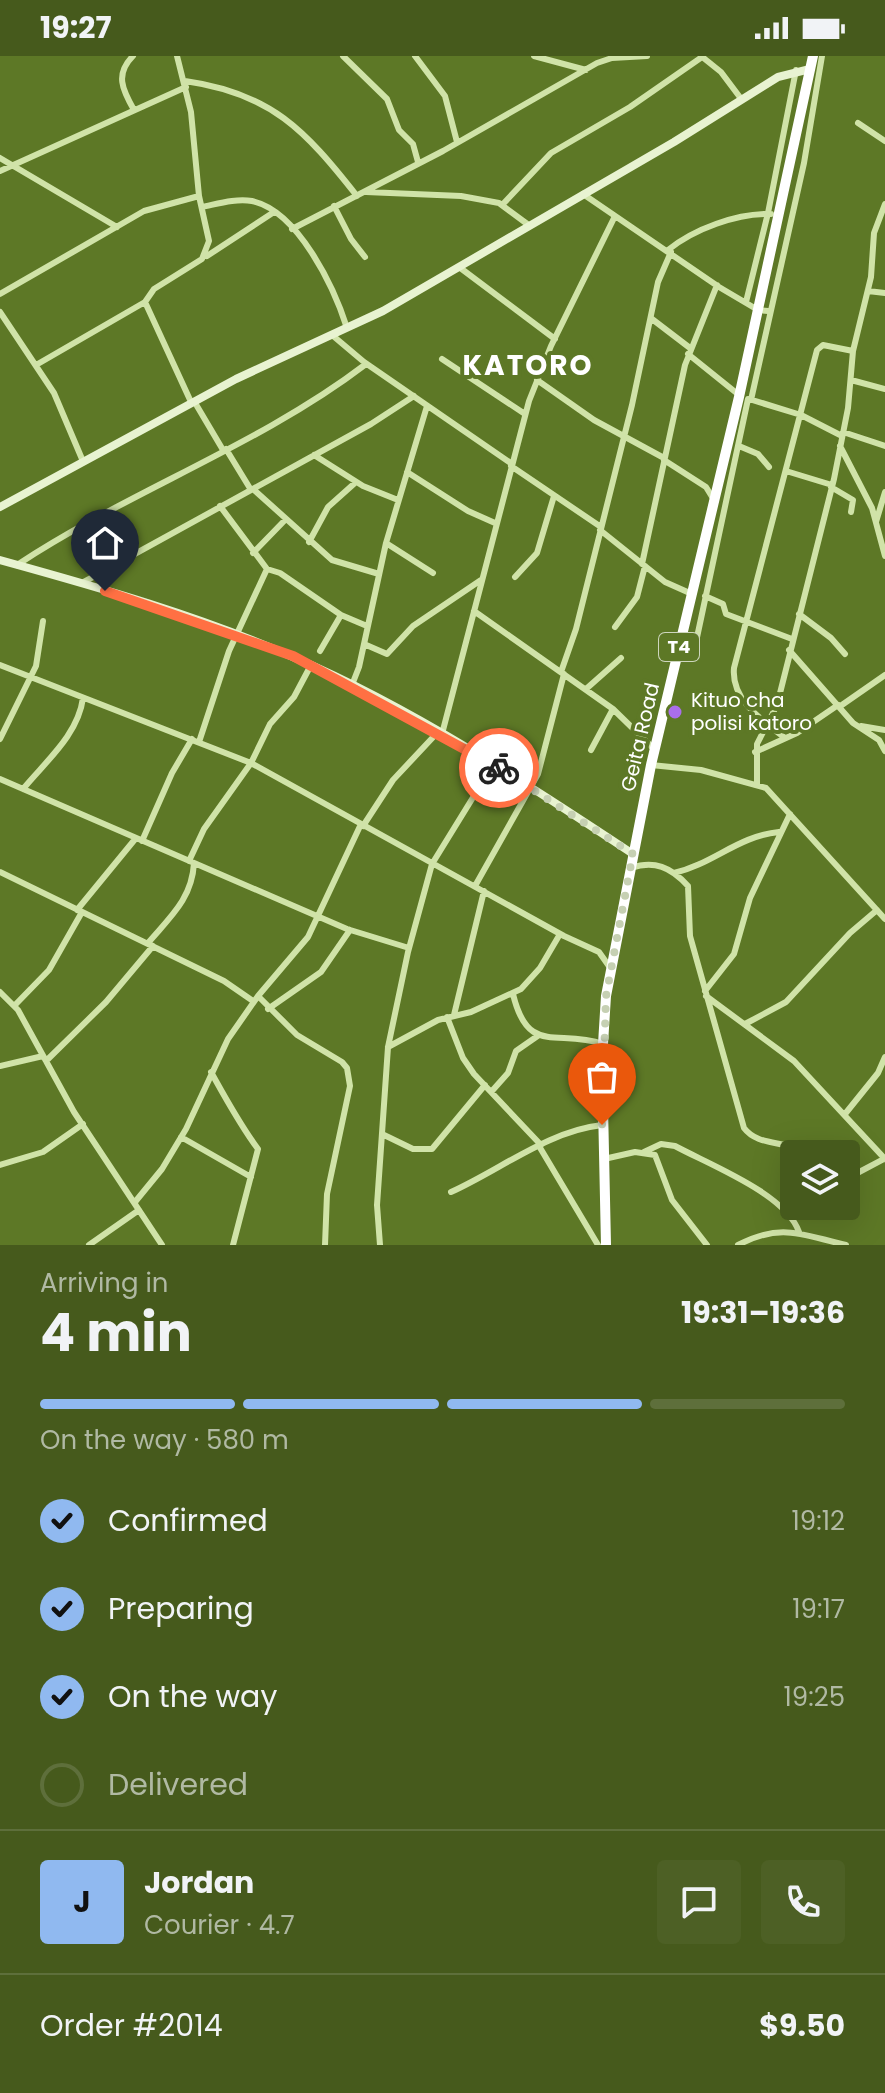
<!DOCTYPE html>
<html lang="en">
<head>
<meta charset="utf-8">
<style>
  :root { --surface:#465a1c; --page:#4d6025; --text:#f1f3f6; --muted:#b0b9a3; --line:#5e6f3b; --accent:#90b9f0 }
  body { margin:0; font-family:Poppins,sans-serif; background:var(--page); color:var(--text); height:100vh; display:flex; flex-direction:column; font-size:30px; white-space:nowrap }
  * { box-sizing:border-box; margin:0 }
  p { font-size:26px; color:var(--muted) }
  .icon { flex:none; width:44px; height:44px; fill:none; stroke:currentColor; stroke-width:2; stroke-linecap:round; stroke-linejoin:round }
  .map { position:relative; height:1189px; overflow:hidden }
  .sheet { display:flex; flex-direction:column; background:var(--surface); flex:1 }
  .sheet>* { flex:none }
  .controls { position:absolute; left:780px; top:1084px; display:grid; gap:16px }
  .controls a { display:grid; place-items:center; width:80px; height:80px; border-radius:8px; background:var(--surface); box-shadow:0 8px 32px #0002; font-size:40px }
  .pin { position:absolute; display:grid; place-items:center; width:68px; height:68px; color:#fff; margin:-82px -34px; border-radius:50% 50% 50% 0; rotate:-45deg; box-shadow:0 0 8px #0007 }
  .pin .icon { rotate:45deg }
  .courier { position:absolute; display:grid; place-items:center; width:80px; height:80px; margin:-40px; border:6px solid #ff7043; border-radius:50%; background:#fff; color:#222; box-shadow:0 2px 10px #0007 }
  .summary em { font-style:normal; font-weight:700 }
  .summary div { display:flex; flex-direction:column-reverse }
  .summary { display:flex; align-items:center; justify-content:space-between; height:136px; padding:0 40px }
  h1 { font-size:52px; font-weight:700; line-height:60px }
  .bar { display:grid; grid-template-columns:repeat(4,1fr); gap:12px 8px; align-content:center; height:96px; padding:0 40px }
  .bar i { height:10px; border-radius:6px; background:var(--line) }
  .bar .active { background:var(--accent) }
  .bar p { grid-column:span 4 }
  .line { display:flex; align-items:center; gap:20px; padding:0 40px; border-top:2px solid var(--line) }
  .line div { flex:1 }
  .round { display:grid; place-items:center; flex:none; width:84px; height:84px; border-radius:8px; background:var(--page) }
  ol { padding:0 40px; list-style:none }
  li { display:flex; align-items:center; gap:24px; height:88px }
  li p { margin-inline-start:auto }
  li .icon { padding:8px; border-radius:50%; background:var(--accent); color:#111; stroke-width:4 }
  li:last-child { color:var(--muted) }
  li i { width:44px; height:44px; border:4px solid var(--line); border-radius:50% }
  .status { display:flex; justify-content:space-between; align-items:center; height:56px; padding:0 40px; background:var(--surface); direction:ltr }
  .status svg { height:22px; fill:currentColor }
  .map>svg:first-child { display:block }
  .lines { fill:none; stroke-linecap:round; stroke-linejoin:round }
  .street { stroke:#d0e3a8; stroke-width:6 }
  .secondary { stroke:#e8f3d1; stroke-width:8 }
  .highway { stroke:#fff; stroke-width:10 }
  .done { stroke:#c6d0b3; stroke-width:8; stroke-dasharray:0 14.4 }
  .route { stroke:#ff7043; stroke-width:10 }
  .poi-dot { fill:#aa6eeb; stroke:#5d7826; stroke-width:3 }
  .labels { text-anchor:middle; stroke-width:8; stroke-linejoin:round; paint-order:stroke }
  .shield { fill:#5d7826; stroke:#ced6be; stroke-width:2 }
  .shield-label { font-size:18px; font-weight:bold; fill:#fff }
  .poi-label { font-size:20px; fill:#fff; stroke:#5d7826; text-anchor:start }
  .street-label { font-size:20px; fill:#fff; stroke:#5d7826 }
  .district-label { font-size:28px; font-weight:bold; letter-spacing:2px; fill:#fff; stroke:#5d7826 }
</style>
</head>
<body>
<div class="status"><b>19:27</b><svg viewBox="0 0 49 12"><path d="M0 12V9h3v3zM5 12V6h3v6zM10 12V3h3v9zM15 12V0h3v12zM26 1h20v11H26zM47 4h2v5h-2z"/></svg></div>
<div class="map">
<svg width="885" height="1189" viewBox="0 0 885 1189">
  <rect width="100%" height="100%" fill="#5d7826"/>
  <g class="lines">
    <!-- street -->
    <path class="street" d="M133,0c-18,18 -11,33 1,54
      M177,0l14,56 8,84 10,45 -7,18 -48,30 -9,13 46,100
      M343,0l44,43 12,31 14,14 5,18
      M415,0l30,40 12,46
      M534,0l52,14
      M701,0l20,16 21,28
      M185,25c86,12 120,49 172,115
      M858,67l27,18
      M0,102l117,69
      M0,115l186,-84
      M366,136l95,4 38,7 31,23
      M583,138l136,93 39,23 10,1
      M503,148l48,-51 79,-46 72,-50
      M334,150l17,33 14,18
      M202,151c15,-3 34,-9 50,-6 46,10 82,86 95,127
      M292,173l151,-78 154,-88 15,-5 35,-2
      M668,194c26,-21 69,-37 103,-36
      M207,200l67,-44
      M459,211l96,72
      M868,235l17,2
      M0,238l144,-83 55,-15
      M746,246l22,-89 28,-143
      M0,256l54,81 28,66
      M652,263l38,29
      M332,279l32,27 148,102
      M688,298l51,41
      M442,303l83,55
      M36,309l109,-63
      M537,324l57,40 70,38
      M851,324l34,9
      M749,343l52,16 41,21
      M751,344l53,-237 18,-107
      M194,345l29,49
      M843,376l42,14
      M739,390l19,8 11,13
      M840,390l32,62 13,48
      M226,393l25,41
      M314,399l49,31 35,14
      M664,404l42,27 8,13
      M511,410l90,61
      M786,415l46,14
      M407,416l61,39 27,12
      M831,431l22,13 -2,12
      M253,433l79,71 47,14
      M220,450l47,63 13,4 61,42 26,11
      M876,466l9,-30
      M600,474l65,52 27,12
      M309,486l19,-35 28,-25
      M386,487l47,30
      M253,497l33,-34
      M642,508l43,-199 32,-80
      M17,509c112,-74 243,-120 349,-201
      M515,521l22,-24 17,-57
      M82,527l289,-159 43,-28
      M705,540l18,8 3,10 66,25
      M474,555l139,98 42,41
      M799,558l32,24 14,16
      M615,571l22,-30 8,-31
      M364,588l23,10 26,-28 68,-46
      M789,594l64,73 26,17 6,11
      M320,595l21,-36
      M677,601l16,-1 55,-257
      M0,609l251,98 313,173 35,16 12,17
      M561,616l15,-43 56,-224 26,-123 13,-30
      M352,629l7,-18 27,-124 41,-137
      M586,633l35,-31
      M839,651l46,-32
      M861,670l24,4
      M442,678l87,-333 22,-55 64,-130
      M785,682c-23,-18 -54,-38 -51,-70l83,-318 6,-5 30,6
      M0,683l36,-73 7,-45
      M199,686l30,-91 38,-82
      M591,694l22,-41
      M755,696l42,-19 41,-28
      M651,709l50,5 65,18 119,131
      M0,723l347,150 62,19
      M757,729v-41l20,-39 57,-226 14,-71 5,-57 18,-74 3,-44 11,-29
      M23,733c23,-28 55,-54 60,-91
      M363,770l30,-46 44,-47
      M142,785l30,-68 20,-34
      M189,805l15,-32 47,-66 19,-39 24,-27 17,-32
      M631,812c23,-8 40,-1 57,18l2,50 54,192c15,20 45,11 61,26
      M0,816l224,109 29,20
      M674,817c39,-9 64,-37 105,-41
      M475,830l63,-112 26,-100
      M77,854l59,-72
      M148,887c22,-26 44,-44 46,-80
      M705,935l29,-37 16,-56 40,-84
      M0,936l18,18 56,102 88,133
      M513,938c15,63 45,34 90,50
      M258,940l39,39 45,27 5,6 3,18 -23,108 -2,51
      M706,940l88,65 91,98
      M15,949l34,-35 33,-58
      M268,953l53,-37 29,-42
      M454,959l30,-124
      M447,961l16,41 11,16 67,71
      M745,968l41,-22 64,-69 27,-23
      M388,991l50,-27 33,-8 50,-23 19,-21 20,-34
      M46,1005l60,-59 47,-56
      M0,1010l43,-10
      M211,1016c15,27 29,53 47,77l-25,96
      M492,1035l16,-18 8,-22 23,-16
      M845,1058l33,-41 7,-16
      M382,1078l31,15h19l53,-64
      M181,1081l70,40
      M539,1090l59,99
      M644,1096l17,-8 14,2c35,19 111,48 124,86
      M604,1103l31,-7 20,3 17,45 35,45
      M0,1109l43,-13 40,-28
      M846,1123l38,-20
      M451,1136c49,-22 97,-61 151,-67
      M135,1146l27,-33 24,-40 42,-90 30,-43 50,-59 53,-113
      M89,1189l50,-35
      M380,1189l-3,-40 11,-158 20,-95 24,-88 61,-99
      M738,1189c44,-23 64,-10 108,0"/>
    <!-- secondary -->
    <path class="secondary" d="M0,451l236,-128 147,-68 291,-169 104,-65 32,-8
      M0,504c98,27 200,56 293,97 119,51 233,126 340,197"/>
    <!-- highway -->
    <path class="highway" d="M606,1189l-4,-185 4,-64 45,-231 88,-368 74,-341"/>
  </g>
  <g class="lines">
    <!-- done -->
    <path class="done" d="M499,712l134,86 -27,142 -4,129"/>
    <!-- route -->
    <path class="route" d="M105,535l188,65 206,112"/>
  </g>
  <!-- markers -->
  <circle class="poi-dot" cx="675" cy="656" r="8"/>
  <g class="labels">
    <!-- shield labels -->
    <rect class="shield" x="659" y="577" width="40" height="28" rx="6"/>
    <g class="shield-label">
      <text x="679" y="597">T4</text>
    </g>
    <!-- poi labels -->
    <g class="poi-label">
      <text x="691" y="651">Kituo cha<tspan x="691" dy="23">polisi katoro</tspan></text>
    </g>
    <!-- street labels -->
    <g class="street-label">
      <text transform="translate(640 681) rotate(-77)" y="7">Geita Road</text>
    </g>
    <!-- district labels -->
    <g class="district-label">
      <text x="528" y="319">KATORO</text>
    </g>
  </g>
</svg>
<div class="controls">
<a><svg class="icon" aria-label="layers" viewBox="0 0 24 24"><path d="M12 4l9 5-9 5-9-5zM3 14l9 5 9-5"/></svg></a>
</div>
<div class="pin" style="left:602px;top:1069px;background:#ea580c"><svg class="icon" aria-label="bag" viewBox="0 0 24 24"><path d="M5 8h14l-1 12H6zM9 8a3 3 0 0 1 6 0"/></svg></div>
<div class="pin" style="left:105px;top:535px;background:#1f2937"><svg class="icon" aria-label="home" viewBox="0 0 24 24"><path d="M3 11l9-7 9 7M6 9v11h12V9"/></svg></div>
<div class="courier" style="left:499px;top:712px"><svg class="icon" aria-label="bike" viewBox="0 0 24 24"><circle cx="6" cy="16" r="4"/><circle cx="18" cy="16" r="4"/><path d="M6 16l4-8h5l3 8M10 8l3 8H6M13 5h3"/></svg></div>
</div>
<section class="sheet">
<div class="summary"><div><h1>4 min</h1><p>Arriving in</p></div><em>19:31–19:36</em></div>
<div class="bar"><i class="active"></i><i class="active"></i><i class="active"></i><i></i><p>On the way · 580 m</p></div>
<ol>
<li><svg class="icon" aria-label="check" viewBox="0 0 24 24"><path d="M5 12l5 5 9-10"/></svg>Confirmed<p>19:12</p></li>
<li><svg class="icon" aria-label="check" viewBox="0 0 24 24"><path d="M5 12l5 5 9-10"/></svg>Preparing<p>19:17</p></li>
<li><svg class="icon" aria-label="check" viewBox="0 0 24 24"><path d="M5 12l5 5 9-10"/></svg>On the way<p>19:25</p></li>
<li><i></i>Delivered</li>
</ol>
<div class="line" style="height:144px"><b class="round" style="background:var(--accent);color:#111">J</b><div><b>Jordan</b><p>Courier · 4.7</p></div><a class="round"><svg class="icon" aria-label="chat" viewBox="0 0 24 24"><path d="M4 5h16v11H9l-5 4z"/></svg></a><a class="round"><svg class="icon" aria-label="phone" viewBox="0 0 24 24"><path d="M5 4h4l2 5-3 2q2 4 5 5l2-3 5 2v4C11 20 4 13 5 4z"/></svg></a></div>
<div class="line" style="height:104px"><div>Order #2014</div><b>$9.50</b></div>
</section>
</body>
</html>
